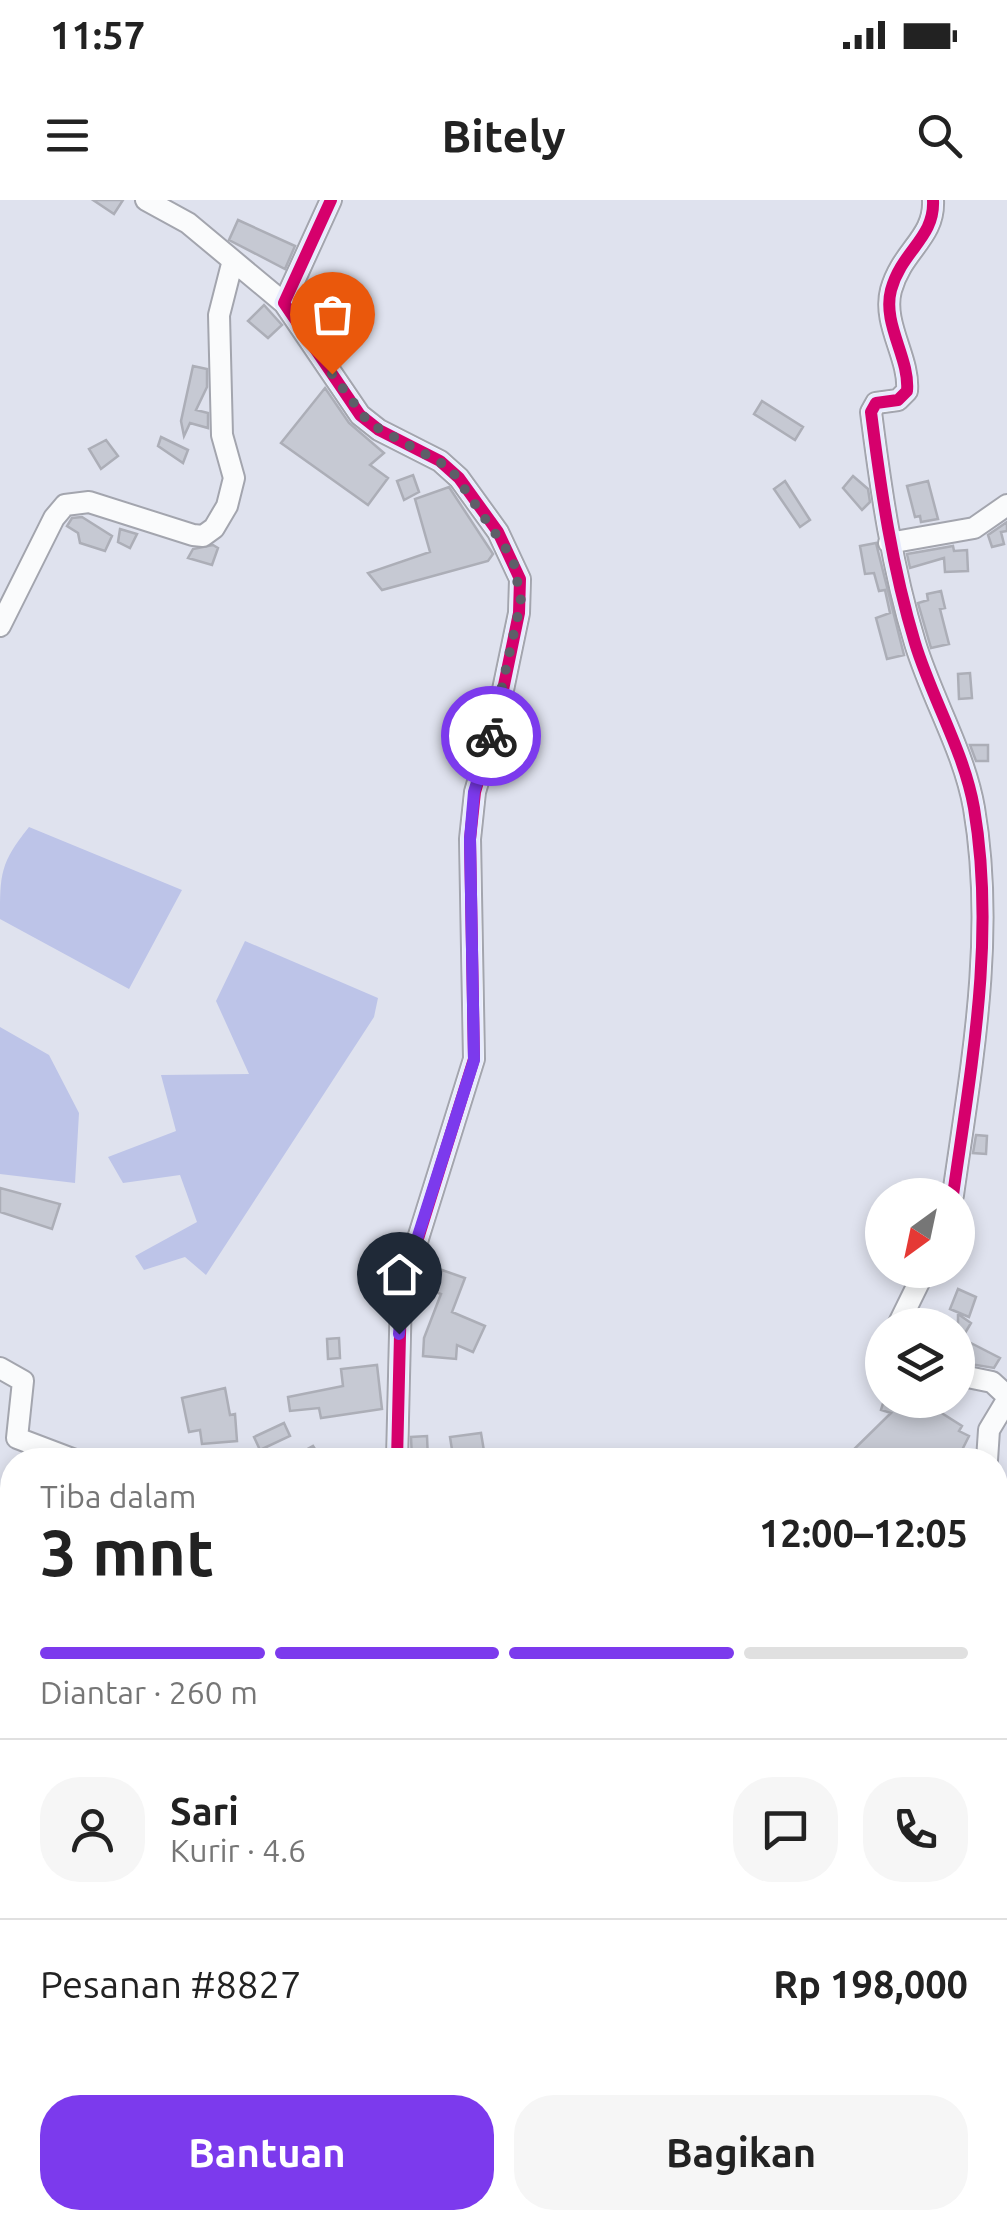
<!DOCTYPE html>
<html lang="id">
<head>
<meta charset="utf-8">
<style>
  :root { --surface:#fff; --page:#f6f6f6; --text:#222; --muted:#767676; --line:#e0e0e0; --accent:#7c3aed }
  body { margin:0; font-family:Ubuntu,sans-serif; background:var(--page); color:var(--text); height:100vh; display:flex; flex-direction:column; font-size:38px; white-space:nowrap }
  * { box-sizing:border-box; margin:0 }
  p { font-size:32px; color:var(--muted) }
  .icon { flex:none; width:55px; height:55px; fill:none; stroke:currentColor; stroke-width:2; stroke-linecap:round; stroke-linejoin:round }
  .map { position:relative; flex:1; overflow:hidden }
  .side { position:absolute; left:0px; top:1248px; width:1008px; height:782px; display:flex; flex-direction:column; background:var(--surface); border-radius:40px 40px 0 0; box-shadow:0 5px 15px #0003 }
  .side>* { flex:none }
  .needle { width:65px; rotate:213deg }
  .fabs { position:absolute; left:865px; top:978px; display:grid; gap:20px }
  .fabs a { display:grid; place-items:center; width:110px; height:110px; border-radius:50%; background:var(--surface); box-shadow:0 5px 15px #0003; font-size:50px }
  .pin { position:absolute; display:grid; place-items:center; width:85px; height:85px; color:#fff; margin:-102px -42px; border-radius:50% 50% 50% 0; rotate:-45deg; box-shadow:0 0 10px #0007 }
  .pin .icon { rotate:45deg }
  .courier { position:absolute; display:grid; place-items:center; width:100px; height:100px; margin:-50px; border:8px solid #7c3aed; border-radius:50%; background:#fff; color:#222; box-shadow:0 2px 12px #0007 }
  .head em { font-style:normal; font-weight:700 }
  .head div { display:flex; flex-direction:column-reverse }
  .head { display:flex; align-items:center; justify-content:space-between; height:170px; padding:0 40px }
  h1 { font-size:65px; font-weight:700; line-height:75px }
  .bar { display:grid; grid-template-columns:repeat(4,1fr); gap:15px 10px; align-content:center; height:120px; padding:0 40px }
  .bar i { height:12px; border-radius:8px; background:var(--line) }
  .bar .selected { background:var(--accent) }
  .bar p { grid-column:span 4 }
  .line { display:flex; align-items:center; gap:25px; padding:0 40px; border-top:2px solid var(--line) }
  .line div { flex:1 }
  .round { display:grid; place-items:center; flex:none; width:105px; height:105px; border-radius:40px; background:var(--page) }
  .action { display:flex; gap:20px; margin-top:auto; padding:20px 40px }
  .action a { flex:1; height:115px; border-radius:40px; background:var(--accent); color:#fff; font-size:40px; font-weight:700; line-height:115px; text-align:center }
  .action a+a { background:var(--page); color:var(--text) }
  .status { display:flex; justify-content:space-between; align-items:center; height:70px; padding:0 50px; background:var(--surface); direction:ltr }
  .status svg { height:28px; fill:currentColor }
  header { display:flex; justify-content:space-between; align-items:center; height:130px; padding:0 40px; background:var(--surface); font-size:45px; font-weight:700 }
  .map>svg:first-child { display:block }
  .green { fill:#bdc4e8 }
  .building { fill:#c6c9d3; stroke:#acaeb7; stroke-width:2.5 }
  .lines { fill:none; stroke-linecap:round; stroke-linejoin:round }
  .minor-casing { stroke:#a3a5ae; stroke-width:24 }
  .minor { stroke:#fafbfc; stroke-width:20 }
  .cycleway-casing { stroke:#e7ebfd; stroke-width:19 }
  .cycleway { stroke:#d6006c; stroke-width:12 }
  .done { stroke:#5d5f68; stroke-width:10; stroke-dasharray:0 18 }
  .route { stroke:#7c3aed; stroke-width:12 }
</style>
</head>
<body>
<div class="status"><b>11:57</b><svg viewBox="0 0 49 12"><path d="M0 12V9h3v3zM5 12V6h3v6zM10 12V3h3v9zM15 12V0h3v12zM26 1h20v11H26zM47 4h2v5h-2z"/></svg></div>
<header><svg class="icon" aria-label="menu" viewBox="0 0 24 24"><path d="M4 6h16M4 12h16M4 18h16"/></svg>Bitely<svg class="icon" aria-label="search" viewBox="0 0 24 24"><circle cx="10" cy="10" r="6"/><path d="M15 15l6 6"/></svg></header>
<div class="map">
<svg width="1007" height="2028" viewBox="0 0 1007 2028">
  <rect width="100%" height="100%" fill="#dfe2ee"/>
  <!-- green -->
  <path class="green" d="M29,627l153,63 -53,99 -129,-70c0,-45 0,-56 29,-92z
    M245,741l133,57 -4,19 -168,258 -21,-18 -41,13 -9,-14 62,-34 -17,-47 -57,8 -15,-26 68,-26 -15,-56 88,-1 -33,-73z
    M0,827l49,28 30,58 -4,70 -75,-9z"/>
  <!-- building -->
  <path class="building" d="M93,0h30l-9,14z
    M238,20l57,26 -10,23 -56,-29z
    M264,105l18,20 -14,13 -20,-17z
    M193,166l14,3v18l-11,23 12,3v15l-18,-5 -6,13 -3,-15z
    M325,188l24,35 35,30 -14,12 18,13 -20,27 -87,-62z
    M762,201l41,26 -8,13 -41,-26z
    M161,237l27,13 -5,13 -25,-17z
    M106,240l12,16 -17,13 -12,-20z
    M413,275l6,17 -15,8 -7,-19z
    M853,276l15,13 2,13 -8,8 -19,-22z
    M785,281l25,39 -10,7 -26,-38z
    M928,281l10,38 -17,3 -1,-6 -5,1 -8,-31z
    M449,287l44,67 -5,7 -106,29 -14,-17 62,-21 -15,-53z
    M82,317l30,19 -7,15 -25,-8 -2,-10 -11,-7 5,-8z
    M1007,322v9l-6,1 3,12 -12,3 -4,-12z
    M120,329l17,5 -7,14 -12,-6z
    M876,343l28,112 -17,4 -11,-41 14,-5 -5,-23 -6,1 -5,-18 -9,1 -5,-28z
    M213,345l5,3 -6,17 -24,-7 5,-9z
    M953,346l1,5 13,-1 1,21 -23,1 -1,-14 -34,10 -3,-14z
    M941,391l4,17 -5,1 9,35 -18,4 -13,-45 10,-3 -1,-6z
    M970,473l2,25 -13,1 -1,-25z
    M970,545h18v16h-12z
    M976,935l11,1 -1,18 -13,-1z
    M0,988l60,16 -8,25 -52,-17z
    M442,1070l23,8 -13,34 33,14 -12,26 -16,-7 -1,14 -33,-3 1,-18 17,-44 -6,-2z
    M958,1089l18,8 -7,20 -19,-8z
    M958,1114l13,9 -13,22z
    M339,1138l1,20 -12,1 -1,-20z
    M965,1140l35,18 -6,10 -36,-6v-12z
    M377,1165l5,44 -61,9 -2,-10 -29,3 -2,-14 55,-11 -2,-17z
    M225,1188l5,27 5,-1 2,27 -35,3 -2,-14 -11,2 -7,-34z
    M884,1200h37l41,26 -3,5 10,5 -12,24h-114l48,-47 -10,-3z
    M284,1223l6,13 -30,14 -6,-13z
    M481,1233l3,18 -31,5 -3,-19z
    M427,1236l1,24h-16l-1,-23z
    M313,1246l9,14h-34z
    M1007,1321v28l-12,-7v-19z
    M0,1441l6,3 6,16v15l-12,2z
    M995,1486l12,12v7l-12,13z
    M995,1628l12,12v34l-12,10z
    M995,1689l12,20v27l-8,-13 -4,2z"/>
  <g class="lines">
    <!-- minor casing -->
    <g class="minor-casing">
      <path id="minor" d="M146,0l42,23 96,80
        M331,0l-47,103 76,112 19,15 61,31 19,17 39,54 22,47 -1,34 -20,96 -24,83 -5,47 4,220 -73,234 -4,167
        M933,0c2,38 -31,50 -42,90 -9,34 19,68 16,101l-9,9 -22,3 -5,9c10,79 21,155 44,231 17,56 49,108 59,165 22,129 -3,260 -21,387
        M889,343l85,-15 33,-23
        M0,426l54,-108 11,-13 24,-3 104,33 10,1 11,-8 13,-22 7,-28 -12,-43 -3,-120 13,-51
        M898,1125l27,-55
        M0,1168l23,13 -6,57 58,22
        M958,1175l34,7 15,14
        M987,1260l2,-30 18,-30
        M995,1355l12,39
        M0,1426l12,5
        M995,1445l12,-8
        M536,2018l5,10"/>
    </g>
    <!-- minor -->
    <use href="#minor" class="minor"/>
    <!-- cycleway casing -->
    <g class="cycleway-casing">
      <path id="cycleway" d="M331,0l-47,103 76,112 19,15 61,31 19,17 39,54 22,47 -1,34 -20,96 -24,83 -5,47 4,220 -73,234 -4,167
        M933,0c2,38 -31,50 -42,90 -9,34 19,68 16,101l-9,9 -22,3 -5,9c10,79 21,155 44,231 17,56 49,108 59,165 22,129 -3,260 -21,387"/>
    </g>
    <!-- cycleway -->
    <use href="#cycleway" class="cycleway"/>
  </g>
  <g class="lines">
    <!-- done -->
    <path class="done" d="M332,174l37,49 81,45 63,91 8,42 -30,135"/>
    <!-- route -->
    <path class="route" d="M399,1134l5,-54 70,-220 -4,-221 4,-47 17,-56"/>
  </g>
</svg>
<div class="fabs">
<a><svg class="needle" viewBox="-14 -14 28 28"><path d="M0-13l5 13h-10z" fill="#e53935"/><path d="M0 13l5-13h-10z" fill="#767676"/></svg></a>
<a><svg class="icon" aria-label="layers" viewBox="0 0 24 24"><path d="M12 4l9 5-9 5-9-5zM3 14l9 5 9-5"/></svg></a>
</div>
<div class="pin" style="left:332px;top:174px;background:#ea580c"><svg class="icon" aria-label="bag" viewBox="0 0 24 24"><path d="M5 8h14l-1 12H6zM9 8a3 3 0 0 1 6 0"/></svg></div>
<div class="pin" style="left:399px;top:1134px;background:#1f2937"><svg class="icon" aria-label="home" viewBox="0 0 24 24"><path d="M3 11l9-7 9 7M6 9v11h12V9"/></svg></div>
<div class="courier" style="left:491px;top:536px"><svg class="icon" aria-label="bike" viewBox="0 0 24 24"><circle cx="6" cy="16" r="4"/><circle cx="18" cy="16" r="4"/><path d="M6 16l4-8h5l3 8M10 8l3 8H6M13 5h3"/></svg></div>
<section class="side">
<div class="head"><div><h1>3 mnt</h1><p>Tiba dalam</p></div><em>12:00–12:05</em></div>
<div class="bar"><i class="selected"></i><i class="selected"></i><i class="selected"></i><i></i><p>Diantar · 260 m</p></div>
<div class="line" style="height:180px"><a class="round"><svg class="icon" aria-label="person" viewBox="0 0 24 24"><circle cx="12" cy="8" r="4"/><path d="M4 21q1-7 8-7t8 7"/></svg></a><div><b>Sari</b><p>Kurir · 4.6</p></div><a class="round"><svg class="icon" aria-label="chat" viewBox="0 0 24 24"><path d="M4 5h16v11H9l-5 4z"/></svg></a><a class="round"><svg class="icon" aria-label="phone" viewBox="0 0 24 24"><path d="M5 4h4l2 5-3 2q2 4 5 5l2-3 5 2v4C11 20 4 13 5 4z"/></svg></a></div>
<div class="line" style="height:130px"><div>Pesanan #8827</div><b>Rp 198,000</b></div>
<div class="action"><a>Bantuan</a><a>Bagikan</a></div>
</section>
</div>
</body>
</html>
